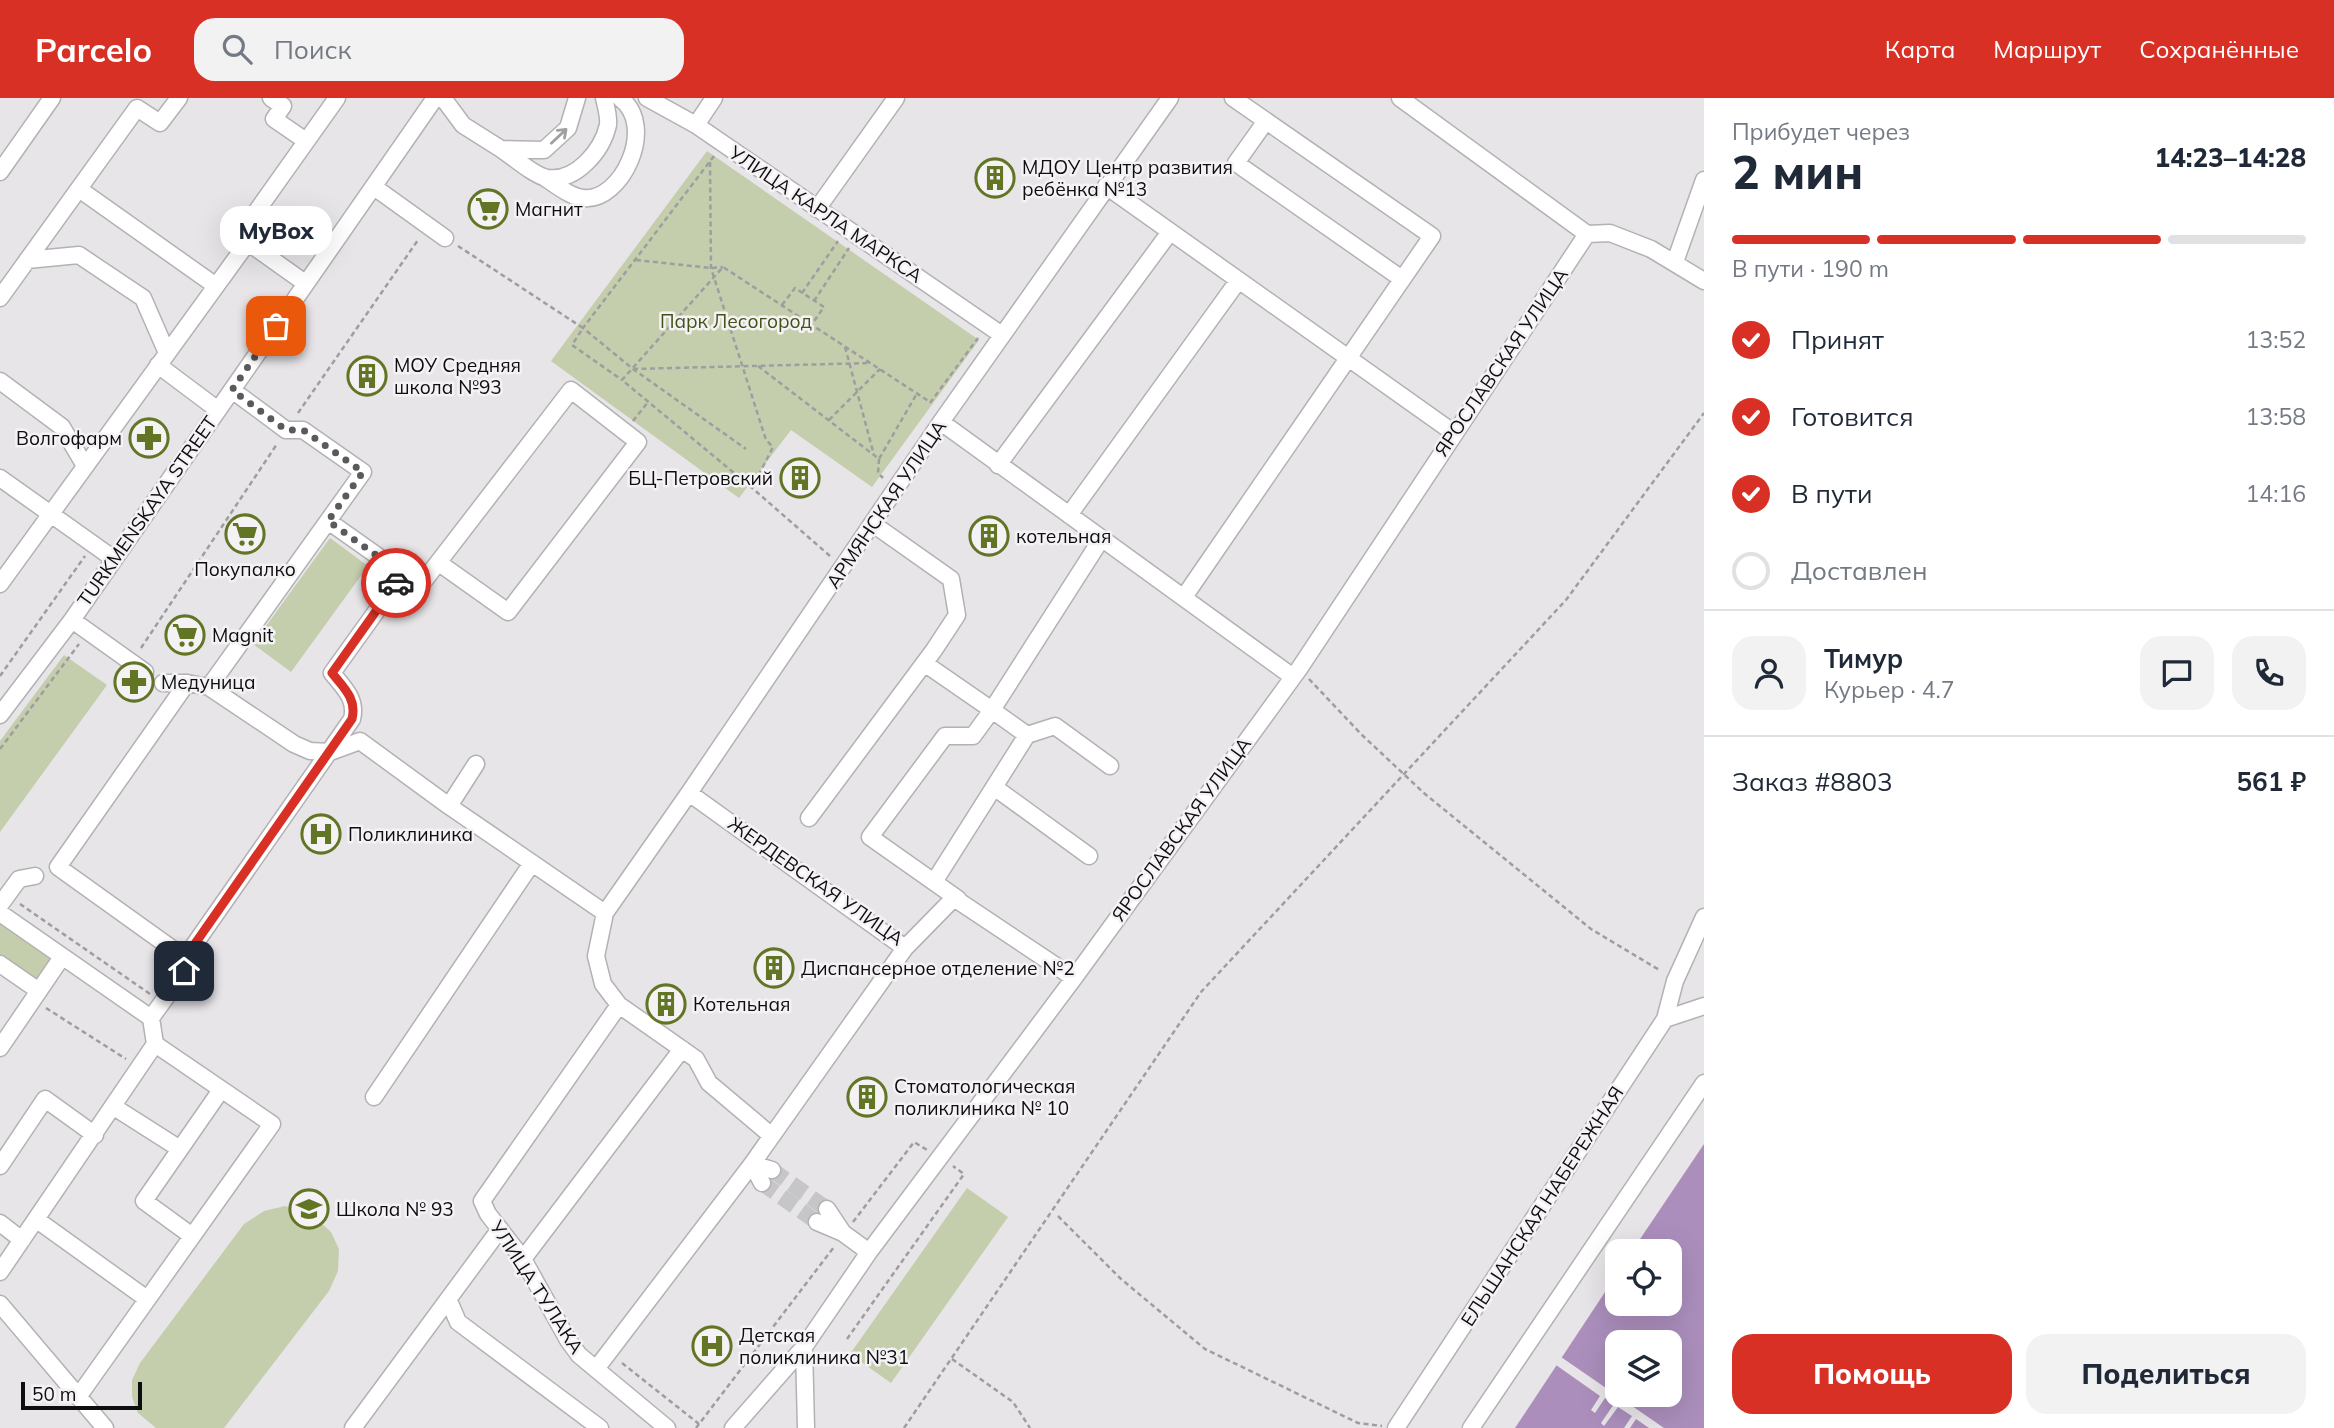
<!DOCTYPE html>
<html lang="ru">
<head>
<meta charset="utf-8">
<style>
  :root { --surface:#fff; --page:#f2f2f3; --text:#1f2937; --muted:#747a83; --line:#e0e1e3; --accent:#d93025 }
  body { margin:0; font-family:Mulish,sans-serif; background:var(--page); color:var(--text); height:100vh; display:flex; flex-direction:column; font-size:26px; white-space:nowrap }
  * { box-sizing:border-box; margin:0 }
  p { font-size:23px; color:var(--muted) }
  .icon { flex:none; width:38px; height:38px; fill:none; stroke:currentColor; stroke-width:2; stroke-linecap:round; stroke-linejoin:round }
  .map { position:relative; flex:1; overflow:hidden }
  .panel { display:flex; flex-direction:column; background:var(--surface); width:630px }
  .panel>* { flex:none }
  .buttons { position:absolute; left:1605px; top:1141px; display:grid; gap:14px }
  .buttons a { display:grid; place-items:center; width:77px; height:77px; border-radius:14px; background:var(--surface); box-shadow:0 7px 28px #0002; font-size:35px }
  .scale { position:absolute; left:21px; bottom:18px; width:121px; box-sizing:border-box; padding-left:7px; border:4px solid #0e0e0f; border-top:0; font-size:19px; line-height:24px; white-space:nowrap; color:#0e0e0f; -webkit-text-stroke:5px #f4f2f5; paint-order:stroke }
  .pin { position:absolute; display:grid; place-items:center; width:60px; height:60px; color:#fff; margin:-30px; border-radius:14px; box-shadow:0 4px 10px #0006 }
  .courier { position:absolute; display:grid; place-items:center; width:70px; height:70px; margin:-35px; border:5px solid #d93025; border-radius:50%; background:#fff; color:#222; box-shadow:0 2px 9px #0007 }
  .bubble { position:absolute; height:49px; border-radius:21px; background:var(--surface); box-shadow:0 7px 28px #0002; font-size:23px; font-weight:800; line-height:49px; text-align:center }
  .headline em { font-style:normal; font-weight:800 }
  .headline div { display:flex; flex-direction:column-reverse }
  .headline { display:flex; align-items:center; justify-content:space-between; height:119px; padding:0 28px }
  h1 { font-size:46px; font-weight:800; line-height:52px }
  .bar { display:grid; grid-template-columns:repeat(4,1fr); gap:10px 7px; align-content:center; height:84px; padding:0 28px }
  .bar i { height:9px; border-radius:5px; background:var(--line) }
  .bar .active { background:var(--accent) }
  .bar p { grid-column:span 4 }
  .line { display:flex; align-items:center; gap:18px; padding:0 28px; border-top:2px solid var(--line) }
  .line div { flex:1 }
  .round { display:grid; place-items:center; flex:none; width:74px; height:74px; border-radius:21px; background:var(--page) }
  ol { padding:0 28px; list-style:none }
  li { display:flex; align-items:center; gap:21px; height:77px }
  li p { margin-inline-start:auto }
  li .icon { padding:7px; border-radius:50%; background:var(--accent); color:#fff; stroke-width:4 }
  li:last-child { color:var(--muted) }
  li i { width:38px; height:38px; border:4px solid var(--line); border-radius:50% }
  .button { display:flex; gap:14px; margin-top:auto; padding:14px 28px }
  .button a { flex:1; height:80px; border-radius:21px; background:var(--accent); color:#fff; font-size:28px; font-weight:800; line-height:80px; text-align:center }
  .button a+a { background:var(--page); color:var(--text) }
  header { display:flex; align-items:center; gap:42px; box-sizing:border-box; height:98px; padding:0 35px; background:var(--accent); color:#fff }
  header strong { font-size:33px }
  nav { display:flex; gap:38px; margin-inline-start:auto; font-size:24px }
  .search { width:490px; height:63px; background:var(--page); display:flex; align-items:center; gap:18px; box-sizing:border-box; padding:0 24px; border-radius:21px; color:var(--muted); font-size:26px }
  main { display:flex; flex:1; min-height:0 }
  .map>svg:first-child { display:block }
  .green { fill:#c4cead }
  .water { fill:#ab8ebc; fill-rule:evenodd }
  .pier { fill:#e7e5e8 }
  .lines { fill:none; stroke-linecap:round; stroke-linejoin:round }
  .minor-tunnel { stroke:#c6c5c7; stroke-width:16; stroke-dasharray:16 8; stroke-linecap:butt }
  .minor-casing { stroke:#b3b1b4; stroke-width:19 }
  .path { stroke:#9e9d9f; stroke-width:2.5; stroke-dasharray:5 3.5; stroke-linecap:butt }
  .minor { stroke:#fff; stroke-width:16 }
  .oneway { stroke:#9f9f9f }
  .done { stroke:#5a595b; stroke-width:7; stroke-dasharray:0 12.6 }
  .route { stroke:#d93025; stroke-width:9 }
  .labels { text-anchor:middle; stroke-width:5; stroke-linejoin:round; paint-order:stroke }
  .poi-label { font-size:19px; fill:#0e0e0f; stroke:#f4f2f5; text-anchor:start }
  .street-label { font-size:19px; fill:#0e0e0f; stroke:#f4f2f5 }
  .park-label { font-size:19px; fill:#445217; stroke:#f4f2f5 }
</style>
</head>
<body>
<header>
<strong>Parcelo</strong>
<div class="search"><svg class="icon" aria-label="search" viewBox="0 0 24 24"><circle cx="10" cy="10" r="6"/><path d="M15 15l6 6"/></svg>Поиск</div>
<nav><a>Карта</a><a>Маршрут</a><a>Сохранённые</a></nav>
</header>
<main>
<div class="map">
<svg width="1704" height="1330" viewBox="0 0 1704 1330">
  <rect width="100%" height="100%" fill="#e7e5e8"/>
  <!-- green -->
  <path class="green" d="M707,53l272,189 -107,147 -81,-57 -52,68 -188,-137z
    M330,440l38,28 -77,106 -38,-28z
    M64,557l43,30 -107,147v-91z
    M0,825l52,36 -16,21 -36,-25z
    M967,1090l41,29 -117,166 -41,-29z
    M285,1108l27,9 19,17 8,17 -1,22 -9,20 -105,137h-68l-18,-15 -6,-16v-17l8,-17 104,-139 20,-13z"/>
  <!-- water -->
  <path class="water" d="M1704,1046v284h-189l102,-154v30h53v-53h-38zM1617,1244h53v53h-53z"/>
  <!-- pier -->
  <path class="pier" d="M1561,1259l103,71h-15l-13,-9 -6,9h-6l8,-12 -14,-9 -14,19 -3,-3 13,-19 -9,-6 -10,15 -4,-3 9,-14 -44,-31z"/>
  <g class="lines">
    <!-- minor-tunnel -->
    <path class="minor-tunnel" d="M772,1072l55,39
      M762,1085l55,39"/>
    <!-- minor casing -->
    <g class="minor-casing">
      <path id="minor" d="M271,0l12,8 -9,13 32,22
        M443,0l20,27 38,24 43,1 24,-22 9,-30
        M647,0l49,27 306,210
        M1400,0l187,136
        M1266,23l-30,42 166,116
        M696,27l18,-27
        M501,51c12,8 34,27 46,29 29,4 55,-27 61,-53 1,-8 -2,-19 -4,-27
        M0,74l52,-74
        M544,79c12,8 25,19 39,21 38,5 75,-72 37,-100
        M1106,88l348,247
        M374,89l71,51
        M79,91l137,97
        M817,111l79,-111
        M1587,136l23,-1 41,16 53,32
        M27,162l52,-5 64,43 24,55
        M1675,164l29,-82
        M305,185l-66,-47 98,-138
        M0,200l137,-190 23,15 19,-25
        M158,267l60,45
        M0,283l62,46 23,39
        M941,324l352,255
        M998,367l172,-233
        M0,380l114,81
        M1069,417l169,-234
        M328,423l92,65 151,-196 67,52 -130,170 -69,-49
        M1102,440l-110,172 35,25 28,-9 55,40
        M0,486l248,-342
        M1184,499l248,-361 -199,-138
        M72,522l73,52
        M924,565l68,47 -19,26h-28l-75,101 88,62
        M163,585h24l22,4 85,57 16,7 20,1 30,-11 89,65 156,107
        M209,589l154,-215 -60,-42h-17l-54,-40
        M0,617l72,-95 363,-522
        M994,689l95,69
        M689,695l216,155 49,-50 120,80
        M449,708l27,-42
        M809,720l125,-168 23,-35 -6,-36 -78,-55
        M934,784l93,-147
        M0,807l19,-26 16,-3
        M0,815l151,105
        M185,860l-127,-91 129,-184
        M0,866l39,27
        M184,873l1,-13 167,-239c5,-20 -8,-31 -20,-46l71,-99
        M619,907l-137,196 6,13 35,45 45,81 11,15 88,73
        M1665,921l10,-38 29,-64
        M0,950l62,-91
        M374,999l158,-234
        M114,1009l66,42
        M772,1038l-63,-53 -13,-24 -77,-54 -16,-21 -7,-28 9,-43 84,-120 252,-371 229,-324
        M752,1066l10,19
        M752,1066l20,6
        M0,1068l45,-67 50,36
        M827,1111l16,24 26,19
        M37,1122l110,79
        M817,1124l26,11
        M0,1125l22,17
        M192,1138l-48,-35 77,-111
        M523,1161l159,-210
        M0,1174l155,-228 -4,-26 28,-39
        M449,1203l9,21 142,106
        M0,1206l105,124
        M596,1271l156,-205 153,-216
        M78,1299l194,-273 -117,-80
        M353,1330l147,-199
        M733,1330l71,-81
        M806,1330l-2,-81 65,-95 205,-274 225,-309 288,-435
        M1396,1330l269,-409 39,-13
        M1471,1330l233,-345"/>
    </g>
    <!-- path -->
    <path class="path" d="M714,58l-131,172 50,41 113,80
      M710,64l1,106 55,172 7,7 -21,41
      M458,148l125,82 -11,17 50,35
      M636,162l75,8 12,-1
      M802,195l36,-52
      M814,203l35,-53
      M782,207l13,-17 29,19 -12,17
      M845,249l29,108
      M758,268l121,93 37,-64
      M633,271l238,-6
      M930,305l48,-65
      M298,315l120,-173
      M829,322l51,-51
      M633,323l15,-19
      M879,361l-1,14 5,5
      M830,458l-79,-69 -129,-107 101,-113 207,135
      M141,550l136,-204
      M0,578l85,-120
      M1309,581l53,56 63,59 166,135 70,42
      M0,651l79,-105
      M20,806l130,90
      M46,910l80,51
      M1058,1118l63,63 84,70 153,74 24,3
      M853,1124l61,-80 13,8
      M847,1241l117,-165 -11,-8
      M952,1261l61,43 17,26
      M622,1265l77,61
      M696,1330l138,-181
      M904,1330l297,-436 365,-392 138,-187"/>
    <!-- minor -->
    <use href="#minor" class="minor"/>
  </g>
  <!-- one-way arrows -->
  <defs><path id="oneway-shaft" d="M-6 0H5M1.5-3L5.5 0L1.5 3" fill="none" stroke-width="1.6" stroke-linecap="round" stroke-linejoin="round" transform="scale(1.75)"/></defs>
  <use class="oneway" href="#oneway-shaft" transform="translate(559 38) rotate(-43)"/>
  <g class="lines">
    <!-- done -->
    <path class="done" d="M276,228l-44,64 54,40h17l60,42 -35,49 75,53 -7,9"/>
    <!-- route -->
    <path class="route" d="M184,873l1,-13 167,-239c5,-20 -8,-31 -20,-46l64,-90"/>
  </g>
  <!-- icons -->
  <defs>
    <g id="building-ring" transform="scale(2.0125)"><circle r="9.5" fill="#f4f2f5" stroke="#627524" stroke-width="1.5"/><path d="M-4-6H4V6H1V3H-1V6H-4ZM-2.5-4.3h1.7v1.8h-1.7ZM.8-4.3h1.7v1.8H.8ZM-2.5-1h1.7V.8h-1.7ZM.8-1h1.7V.8H.8Z" fill="#627524"/></g>
    <g id="supermarket-ring" transform="scale(2.0125)"><circle r="9.5" fill="#f4f2f5" stroke="#627524" stroke-width="1.5"/><path d="M-6-5.5h2.5l.6 2H6L4.5 2H-2.5L-4.4-4H-6ZM-1.5 3.2a1.3 1.3 0 1 0 .1 0ZM3 3.2a1.3 1.3 0 1 0 .1 0Z" fill="#627524"/></g>
    <g id="pharmacy-ring" transform="scale(2.0125)"><circle r="9.5" fill="#f4f2f5" stroke="#627524" stroke-width="1.5"/><path d="M-2-6h4v4h4v4h-4v4h-4v-4h-4v-4h4Z" fill="#627524"/></g>
    <g id="hospital-ring" transform="scale(2.0125)"><circle r="9.5" fill="#f4f2f5" stroke="#627524" stroke-width="1.5"/><path d="M-5-5h3v3.5h4V-5h3V5h-3V1.5h-4V5h-3Z" fill="#627524"/></g>
    <g id="school-ring" transform="scale(2.0125)"><circle r="9.5" fill="#f4f2f5" stroke="#627524" stroke-width="1.5"/><path d="M0-5L7-2L0 1L-7-2ZM-4 1L0 2.5L4 1V4Q0 6-4 4Z" fill="#627524"/></g>
  </defs>
  <g fill-rule="evenodd">
    <use href="#building-ring" x="995" y="80"/>
    <use href="#supermarket-ring" x="488" y="111"/>
    <use href="#building-ring" x="367" y="278"/>
    <use href="#pharmacy-ring" x="149" y="340"/>
    <use href="#building-ring" x="800" y="380"/>
    <use href="#supermarket-ring" x="245" y="436"/>
    <use href="#building-ring" x="989" y="438"/>
    <use href="#supermarket-ring" x="185" y="537"/>
    <use href="#pharmacy-ring" x="134" y="584"/>
    <use href="#hospital-ring" x="321" y="736"/>
    <use href="#building-ring" x="774" y="870"/>
    <use href="#building-ring" x="666" y="906"/>
    <use href="#building-ring" x="867" y="999"/>
    <use href="#school-ring" x="309" y="1111"/>
    <use href="#hospital-ring" x="712" y="1248"/>
  </g>
  <g class="labels">
    <!-- poi labels -->
    <g class="poi-label">
      <text x="1022" y="76">МДОУ Центр развития<tspan x="1022" dy="22">ребёнка №13</tspan></text>
      <text x="515" y="118">Магнит</text>
      <text x="394" y="274">МОУ Средняя<tspan x="394" dy="22">школа №93</tspan></text>
      <text x="122" y="347" text-anchor="end">Волгофарм</text>
      <text x="773" y="387" text-anchor="end">БЦ-Петровский</text>
      <text x="1016" y="445">котельная</text>
      <text x="245" y="478" text-anchor="middle">Покупалко</text>
      <text x="212" y="544">Magnit</text>
      <text x="161" y="591">Медуница</text>
      <text x="348" y="743">Поликлиника</text>
      <text x="801" y="877">Диспансерное отделение №2</text>
      <text x="693" y="913">Котельная</text>
      <text x="894" y="995">Стоматологическая<tspan x="894" dy="22">поликлиника № 10</tspan></text>
      <text x="336" y="1118">Школа № 93</text>
      <text x="739" y="1244">Детская<tspan x="739" dy="22">поликлиника №31</tspan></text>
    </g>
    <!-- street labels -->
    <g class="street-label">
      <text transform="translate(826 116) rotate(34)" y="7">УЛИЦА КАРЛА МАРКСА</text>
      <text transform="translate(1501 264) rotate(-56)" y="7">ЯРОСЛАВСКАЯ УЛИЦА</text>
      <text transform="translate(886 406) rotate(-56)" y="7">АРМЯНСКАЯ УЛИЦА</text>
      <text transform="translate(147 413) rotate(-55)" y="7">TURKMENSKAYA STREET</text>
      <text transform="translate(1181 731) rotate(-54)" y="7">ЯРОСЛАВСКАЯ УЛИЦА</text>
      <text transform="translate(816 783) rotate(35)" y="7">ЖЕРДЕВСКАЯ УЛИЦА</text>
      <text transform="translate(1542 1108) rotate(-57)" y="7">ЕЛЬШАНСКАЯ НАБЕРЕЖНАЯ</text>
      <text transform="translate(537 1189) rotate(57)" y="7">УЛИЦА ТУЛАКА</text>
    </g>
    <!-- park labels -->
    <g class="park-label">
      <text x="736" y="230">Парк Лесогород</text>
    </g>
  </g>
</svg>
<div class="buttons">
<a><svg class="icon" aria-label="locate" viewBox="0 0 24 24"><circle cx="12" cy="12" r="6"/><path d="M12 2v4M12 18v4M2 12h4M18 12h4"/></svg></a>
<a><svg class="icon" aria-label="layers" viewBox="0 0 24 24"><path d="M12 4l9 5-9 5-9-5zM3 14l9 5 9-5"/></svg></a>
</div>
<div class="scale">50 m</div>
<div class="pin" style="left:276px;top:228px;background:#ea580c"><svg class="icon" aria-label="bag" viewBox="0 0 24 24"><path d="M5 8h14l-1 12H6zM9 8a3 3 0 0 1 6 0"/></svg></div>
<div class="pin" style="left:184px;top:873px;background:#1f2937"><svg class="icon" aria-label="home" viewBox="0 0 24 24"><path d="M3 11l9-7 9 7M6 9v11h12V9"/></svg></div>
<div class="courier" style="left:396px;top:485px"><svg class="icon" aria-label="car" viewBox="0 0 24 24"><path d="M5 17H2v-5l4-1 3-4h7l3 4 3 1v5h-3M9 17h6M6 11h13"/><circle cx="7" cy="17" r="2"/><circle cx="17" cy="17" r="2"/></svg></div>
<div class="bubble" style="left:220px;top:108px;width:112px">MyBox</div>
</div>
<section class="panel">
<div class="headline"><div><h1>2 мин</h1><p>Прибудет через</p></div><em>14:23–14:28</em></div>
<div class="bar"><i class="active"></i><i class="active"></i><i class="active"></i><i></i><p>В пути · 190 m</p></div>
<ol>
<li><svg class="icon" aria-label="check" viewBox="0 0 24 24"><path d="M5 12l5 5 9-10"/></svg>Принят<p>13:52</p></li>
<li><svg class="icon" aria-label="check" viewBox="0 0 24 24"><path d="M5 12l5 5 9-10"/></svg>Готовится<p>13:58</p></li>
<li><svg class="icon" aria-label="check" viewBox="0 0 24 24"><path d="M5 12l5 5 9-10"/></svg>В пути<p>14:16</p></li>
<li><i></i>Доставлен</li>
</ol>
<div class="line" style="height:126px"><a class="round"><svg class="icon" aria-label="person" viewBox="0 0 24 24"><circle cx="12" cy="8" r="4"/><path d="M4 21q1-7 8-7t8 7"/></svg></a><div><b>Тимур</b><p>Курьер · 4.7</p></div><a class="round"><svg class="icon" aria-label="chat" viewBox="0 0 24 24"><path d="M4 5h16v11H9l-5 4z"/></svg></a><a class="round"><svg class="icon" aria-label="phone" viewBox="0 0 24 24"><path d="M5 4h4l2 5-3 2q2 4 5 5l2-3 5 2v4C11 20 4 13 5 4z"/></svg></a></div>
<div class="line" style="height:91px"><div>Заказ #8803</div><b>561 ₽</b></div>
<div class="button"><a>Помощь</a><a>Поделиться</a></div>
</section>
</main>
</body>
</html>
